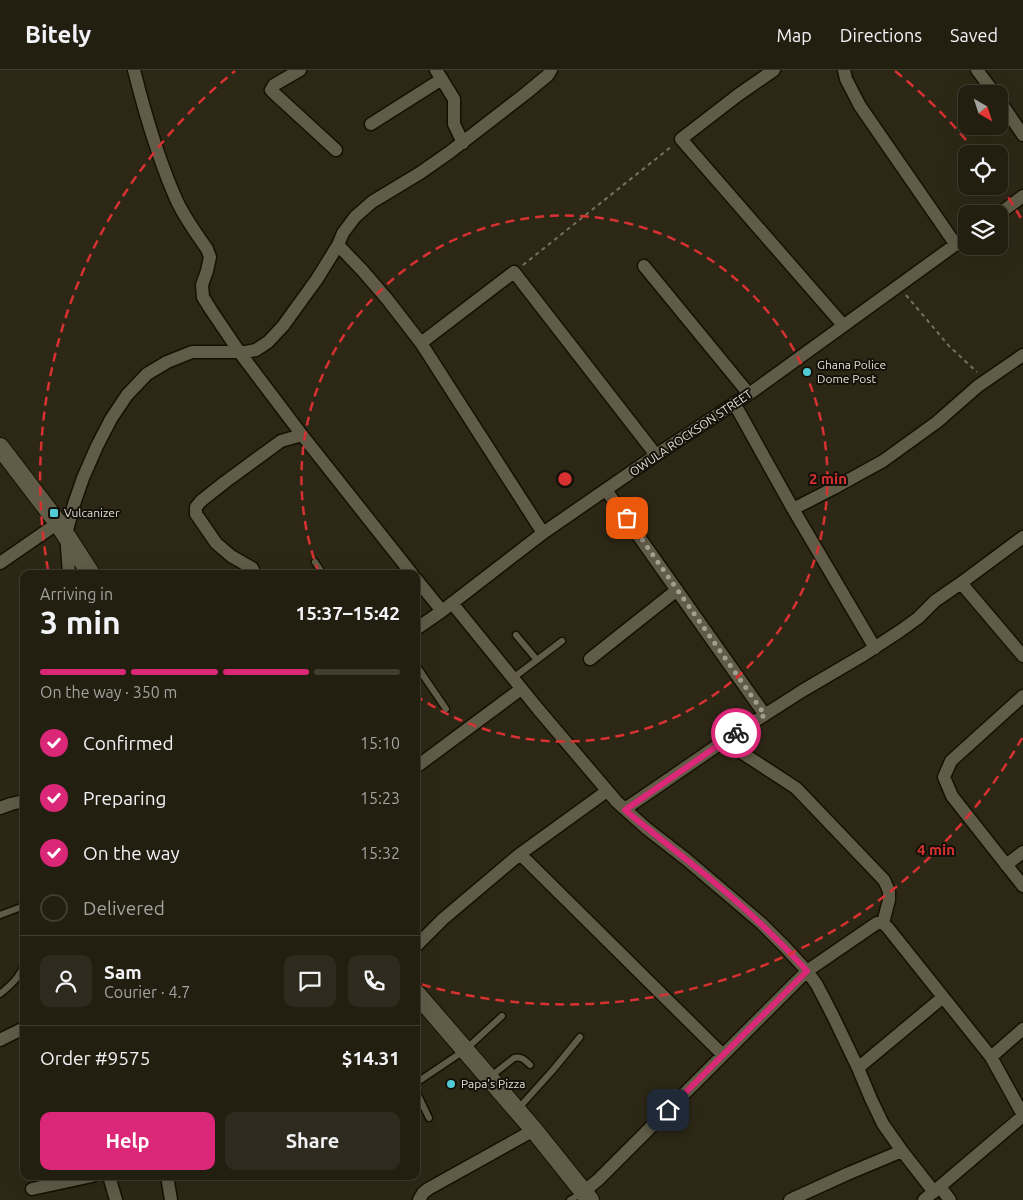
<!DOCTYPE html>
<html lang="en">
<head>
<meta charset="utf-8">
<style>
  :root { --surface:#221e10; --page:#2e2b1e; --text:#f1f3f6; --muted:#a2a29f; --line:#3f3c30; --accent:#db2777 }
  body { margin:0; font-family:Ubuntu,sans-serif; background:var(--page); color:var(--text); height:100vh; display:flex; flex-direction:column; font-size:19px; white-space:nowrap }
  * { box-sizing:border-box; margin:0 }
  p { font-size:16px; color:var(--muted) }
  .icon { flex:none; width:28px; height:28px; fill:none; stroke:currentColor; stroke-width:2; stroke-linecap:round; stroke-linejoin:round }
  .map { position:relative; flex:1; overflow:hidden }
  .side { position:absolute; left:20px; top:500px; width:400px; height:610px; display:flex; flex-direction:column; background:var(--surface); border-radius:10px; box-shadow:0 5px 20px #0002,0 0 0 1px var(--line) }
  .side>* { flex:none }
  .needle { width:32px; rotate:141deg }
  .tools { position:absolute; left:958px; top:15px; display:grid; gap:10px }
  .tools a { display:grid; place-items:center; width:50px; height:50px; border-radius:10px; background:var(--surface); box-shadow:0 5px 20px #0002,0 0 0 1px var(--line); font-size:25px }
  .pin { position:absolute; display:grid; place-items:center; width:42px; height:42px; color:#fff; margin:-21px; border-radius:10px; box-shadow:0 2px 8px #0006 }
  .courier { position:absolute; display:grid; place-items:center; width:50px; height:50px; margin:-25px; border:4px solid #db2777; border-radius:50%; background:#fff; color:#222; box-shadow:0 1px 6px #0007 }
  .summary em { font-style:normal; font-weight:700 }
  .summary div { display:flex; flex-direction:column-reverse }
  .summary { display:flex; align-items:center; justify-content:space-between; height:85px; padding:0 20px }
  h1 { font-size:32px; font-weight:700; line-height:38px }
  .bar { display:grid; grid-template-columns:repeat(4,1fr); gap:8px 5px; align-content:center; height:60px; padding:0 20px }
  .bar i { height:6px; border-radius:4px; background:var(--line) }
  .bar .current { background:var(--accent) }
  .bar p { grid-column:span 4 }
  .line { display:flex; align-items:center; gap:12px; padding:0 20px; border-top:1px solid var(--line) }
  .line div { flex:1 }
  .round { display:grid; place-items:center; flex:none; width:52px; height:52px; border-radius:10px; background:var(--page) }
  ol { padding:0 20px; list-style:none }
  li { display:flex; align-items:center; gap:15px; height:55px }
  li p { margin-inline-start:auto }
  li .icon { padding:5px; border-radius:50%; background:var(--accent); color:#fff; stroke-width:4 }
  li:last-child { color:var(--muted) }
  li i { width:28px; height:28px; border:2px solid var(--line); border-radius:50% }
  .cta { display:flex; gap:10px; margin-top:auto; padding:10px 20px }
  .cta a { flex:1; height:58px; border-radius:10px; background:var(--accent); color:#fff; font-size:20px; font-weight:700; line-height:58px; text-align:center }
  .cta a+a { background:var(--page); color:var(--text) }
  header { display:flex; align-items:center; gap:30px; box-sizing:border-box; height:70px; padding:0 25px; background:var(--surface); border-bottom:1px solid var(--line) }
  header strong { font-size:24px }
  nav { display:flex; gap:28px; margin-inline-start:auto; font-size:18px }
  .map>svg:first-child { display:block }
  .lines { fill:none; stroke-linecap:round; stroke-linejoin:round }
  .service-casing { stroke:#151102; stroke-width:9 }
  .minor-casing { stroke:#151102; stroke-width:15 }
  .secondary-casing { stroke:#151102; stroke-width:20 }
  .path { stroke:#767263; stroke-width:2; stroke-dasharray:4 4; stroke-linecap:butt }
  .service { stroke:#615c48; stroke-width:6 }
  .minor { stroke:#615c48; stroke-width:12 }
  .secondary { stroke:#615c48; stroke-width:18 }
  .done { stroke:#a3a092; stroke-width:5; stroke-dasharray:0 9 }
  .route { stroke:#db2777; stroke-width:6 }
  .ring { fill:none; stroke:#d73131; stroke-width:2.5; stroke-dasharray:9 6 }
  .poi-dot { fill:#51ccd5; stroke:#131109; stroke-width:2 }
  .labels { text-anchor:middle; stroke-width:4; stroke-linejoin:round; paint-order:stroke }
  .poi-label { font-size:12px; fill:#e2e0d4; stroke:#131109; text-anchor:start }
  .street-label { font-size:12px; fill:#e2e0d4; stroke:#131109 }
  .centre { fill:#d73131; stroke:#131109; stroke-width:2.5 }
  .ring-label { font-size:15px; text-anchor:middle; font-weight:bold; fill:#d73131; stroke:#131109; stroke-width:4; stroke-linejoin:round; paint-order:stroke }
</style>
</head>
<body>
<header>
<strong>Bitely</strong>
<nav><a>Map</a><a>Directions</a><a>Saved</a></nav>
</header>
<div class="map">
<svg width="1023" height="1130" viewBox="0 0 1023 1130">
  <rect width="100%" height="100%" fill="#2d2816"/>
  <g class="lines">
    <!-- service casing -->
    <g class="service-casing">
      <path id="service" d="M315,492l8,12
        M516,565l21,25
        M416,595l30,44
        M513,608l49,-37
        M0,845l24,-9
        M0,924c11,-9 20,-17 24,-30
        M490,1007l24,-19c7,-2 11,2 16,7
        M416,1013l49,-33 37,-34
        M416,1021l13,27
        M517,1040l36,-40 27,-33
        M570,1130l12,-7"/>
    </g>
    <!-- minor casing -->
    <g class="minor-casing">
      <path id="minor" d="M134,0c11,44 24,88 42,129 8,18 20,34 31,50l3,8 -3,14 -5,14 1,12 8,13 29,43 62,82 110,139
        M300,0l-26,15 -3,5 4,4 61,56
        M436,0l18,29v25l9,19
        M774,0l-36,25 -57,44 162,186
        M844,0l2,9 14,27 96,139
        M977,0l18,24
        M999,30l24,35
        M371,54l71,-45
        M999,144l24,-18
        M338,175l24,25 25,29 34,44 122,190
        M644,196l105,128
        M421,273l93,-71 142,183
        M734,333l59,106 82,139
        M606,420l159,225
        M793,439l41,-21 49,-27 54,-39 41,-36 45,-31
        M0,493l58,-40
        M69,504l-3,-40 8,-30 9,-26 14,-32 14,-27 16,-24 20,-21 20,-12 25,-10h54l10,-2 12,-8 15,-16 34,-47 21,-34 5,-12 12,-16 17,-15 48,-29 30,-21 75,-58 23,-19 3,-5
        M255,504l-3,-6 -21,-12 -15,-13 -20,-29v-7l5,-6 24,-19 56,-41 21,-6
        M416,509l26,32
        M961,513l62,73
        M452,533l86,106 79,93 29,26 41,32 74,63 24,24 22,24 10,14 16,31 25,52 13,31 12,25 19,27 32,41
        M416,559l26,-18 101,-78 113,-78 93,-61 217,-157
        M590,589l87,-69
        M1023,626l-72,65 -7,16 8,19 71,90
        M724,671l72,47 88,92 5,11v9l-6,23
        M416,697l105,-78
        M0,738l11,-4 13,-3
        M625,739l99,-68 78,-50 63,-37 35,-23 18,-13 17,-17 26,-18 62,-46
        M520,784l203,201
        M1006,795l17,-13
        M416,876l27,-27 77,-65 87,-63
        M0,970l24,-12
        M991,987l32,-28
        M858,998l84,-70
        M109,1106l7,24
        M167,1106l4,24
        M940,1117l10,13
        M32,1119l60,-13
        M583,1122l15,-12 209,-209 70,-48h6l5,5 103,129 32,58
        M419,1130l4,-7 5,-4 106,-59
        M790,1130l57,-26 55,-23
        M924,1130l99,-84"/>
    </g>
    <!-- secondary casing -->
    <g class="secondary-casing">
      <path id="secondary" d="M0,377l58,76 33,51
        M416,923l118,137 56,70"/>
    </g>
    <!-- path -->
    <path class="path" d="M523,195l149,-119
      M906,225l43,51 28,26"/>
    <!-- service -->
    <use href="#service" class="service"/>
    <!-- minor -->
    <use href="#minor" class="minor"/>
    <!-- secondary -->
    <use href="#secondary" class="secondary"/>
  </g>
  <g class="lines">
    <!-- done -->
    <path class="done" d="M627,448l138,197 -29,18"/>
    <!-- route -->
    <path class="route" d="M668,1040l139,-139c-37,-41 -77,-77 -120,-111 -21,-17 -42,-33 -62,-50l111,-77"/>
  </g>
  <!-- distance rings -->
  <g class="ring">
    <path d="M319 503A263 263 0 1 1 418 627"/>
    <path d="M1022 668A525 525 0 0 1 420 914M48 500A525 525 0 0 1 235 1M895 1A525 525 0 0 1 976 82M1000 115A525 525 0 0 1 1022 150"/>
  </g>
  <!-- markers -->
  <g class="poi-dot">
    <circle cx="807" cy="302" r="5"/>
    <rect x="49" y="438" width="10" height="10" rx="2.5"/>
    <circle cx="451" cy="1014" r="5"/>
  </g>
  <g class="labels">
    <!-- poi labels -->
    <g class="poi-label">
      <text x="817" y="299">Ghana Police<tspan x="817" dy="14">Dome Post</tspan></text>
      <text x="64" y="447">Vulcanizer</text>
      <text x="461" y="1018">Papa's Pizza</text>
    </g>
    <!-- street labels -->
    <g class="street-label">
      <text transform="translate(691 363) rotate(-34)" y="4">OWULA ROCKSON STREET</text>
    </g>
  </g>
  <circle cx="565" cy="409" r="8" class="centre"/>
  <g class="ring-label">
    <text x="828" y="414">2 min</text>
    <text x="936" y="785">4 min</text>
  </g>
</svg>
<div class="tools">
<a><svg class="needle" viewBox="-14 -14 28 28"><path d="M0-13l5 13h-10z" fill="#e53935"/><path d="M0 13l5-13h-10z" fill="#a2a29f"/></svg></a>
<a><svg class="icon" aria-label="locate" viewBox="0 0 24 24"><circle cx="12" cy="12" r="6"/><path d="M12 2v4M12 18v4M2 12h4M18 12h4"/></svg></a>
<a><svg class="icon" aria-label="layers" viewBox="0 0 24 24"><path d="M12 4l9 5-9 5-9-5zM3 14l9 5 9-5"/></svg></a>
</div>
<div class="pin" style="left:627px;top:448px;background:#ea580c"><svg class="icon" aria-label="bag" viewBox="0 0 24 24"><path d="M5 8h14l-1 12H6zM9 8a3 3 0 0 1 6 0"/></svg></div>
<div class="pin" style="left:668px;top:1040px;background:#1f2937"><svg class="icon" aria-label="home" viewBox="0 0 24 24"><path d="M3 11l9-7 9 7M6 9v11h12V9"/></svg></div>
<div class="courier" style="left:736px;top:663px"><svg class="icon" aria-label="bike" viewBox="0 0 24 24"><circle cx="6" cy="16" r="4"/><circle cx="18" cy="16" r="4"/><path d="M6 16l4-8h5l3 8M10 8l3 8H6M13 5h3"/></svg></div>
<section class="side">
<div class="summary"><div><h1>3 min</h1><p>Arriving in</p></div><em>15:37–15:42</em></div>
<div class="bar"><i class="current"></i><i class="current"></i><i class="current"></i><i></i><p>On the way · 350 m</p></div>
<ol>
<li><svg class="icon" aria-label="check" viewBox="0 0 24 24"><path d="M5 12l5 5 9-10"/></svg>Confirmed<p>15:10</p></li>
<li><svg class="icon" aria-label="check" viewBox="0 0 24 24"><path d="M5 12l5 5 9-10"/></svg>Preparing<p>15:23</p></li>
<li><svg class="icon" aria-label="check" viewBox="0 0 24 24"><path d="M5 12l5 5 9-10"/></svg>On the way<p>15:32</p></li>
<li><i></i>Delivered</li>
</ol>
<div class="line" style="height:90px"><a class="round"><svg class="icon" aria-label="person" viewBox="0 0 24 24"><circle cx="12" cy="8" r="4"/><path d="M4 21q1-7 8-7t8 7"/></svg></a><div><b>Sam</b><p>Courier · 4.7</p></div><a class="round"><svg class="icon" aria-label="chat" viewBox="0 0 24 24"><path d="M4 5h16v11H9l-5 4z"/></svg></a><a class="round"><svg class="icon" aria-label="phone" viewBox="0 0 24 24"><path d="M5 4h4l2 5-3 2q2 4 5 5l2-3 5 2v4C11 20 4 13 5 4z"/></svg></a></div>
<div class="line" style="height:65px"><div>Order #9575</div><b>$14.31</b></div>
<div class="cta"><a>Help</a><a>Share</a></div>
</section>
</div>
</body>
</html>
